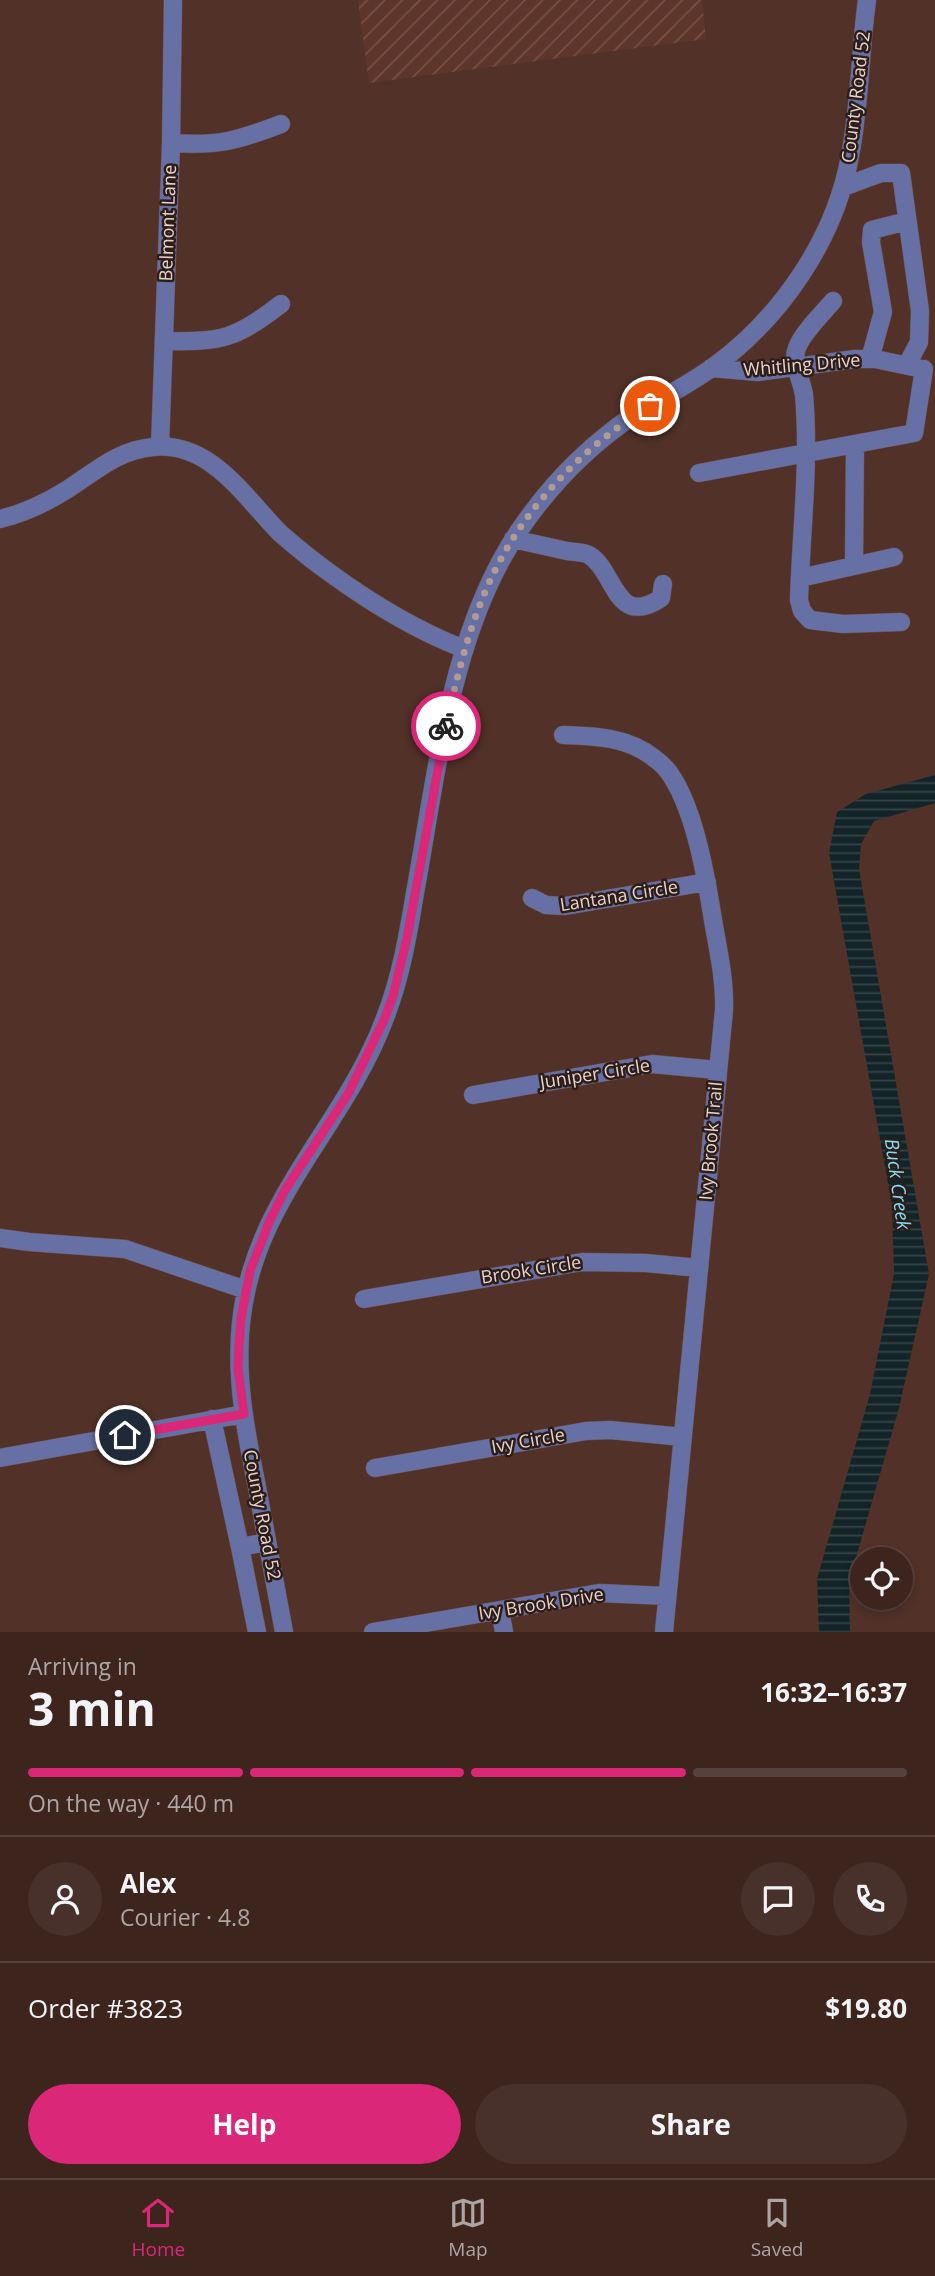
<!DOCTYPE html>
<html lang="en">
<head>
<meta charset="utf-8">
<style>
  :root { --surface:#3d251e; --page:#48312b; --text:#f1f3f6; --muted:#ada5a4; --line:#56423c; --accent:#db2777 }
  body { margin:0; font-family:"Open Sans",sans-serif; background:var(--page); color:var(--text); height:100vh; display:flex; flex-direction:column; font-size:26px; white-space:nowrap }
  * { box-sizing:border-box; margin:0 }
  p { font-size:23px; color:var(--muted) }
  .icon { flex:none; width:38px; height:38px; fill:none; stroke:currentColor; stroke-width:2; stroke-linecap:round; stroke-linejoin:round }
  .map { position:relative; height:1632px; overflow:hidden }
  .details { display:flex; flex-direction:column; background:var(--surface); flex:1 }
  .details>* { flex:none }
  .buttons { position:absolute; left:850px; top:1547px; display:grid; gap:14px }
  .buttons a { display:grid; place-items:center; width:63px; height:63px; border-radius:50%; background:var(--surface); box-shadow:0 4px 10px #0003,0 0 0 2px var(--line); font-size:35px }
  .pin { position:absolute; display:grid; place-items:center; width:60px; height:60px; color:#fff; margin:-30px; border:4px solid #fff; border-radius:50%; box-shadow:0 2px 7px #0007 }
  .courier { position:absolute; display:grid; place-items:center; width:70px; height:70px; margin:-35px; border:5px solid #db2777; border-radius:50%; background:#fff; color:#222; box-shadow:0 2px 9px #0007 }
  .head em { font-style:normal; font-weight:700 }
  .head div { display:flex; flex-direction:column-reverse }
  .head { display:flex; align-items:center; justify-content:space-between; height:119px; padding:0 28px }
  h1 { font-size:46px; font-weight:700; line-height:52px }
  .bar { display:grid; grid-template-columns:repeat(4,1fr); gap:10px 7px; align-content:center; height:84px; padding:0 28px }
  .bar i { height:9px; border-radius:5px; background:var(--line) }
  .bar .selected { background:var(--accent) }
  .bar p { grid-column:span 4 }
  .line { display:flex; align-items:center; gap:18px; padding:0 28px; border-top:2px solid var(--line) }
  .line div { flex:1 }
  .round { display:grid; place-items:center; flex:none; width:74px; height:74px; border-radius:37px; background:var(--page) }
  .primary-button { display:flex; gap:14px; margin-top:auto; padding:14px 28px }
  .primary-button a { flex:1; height:80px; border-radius:42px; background:var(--accent); color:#fff; font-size:28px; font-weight:700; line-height:80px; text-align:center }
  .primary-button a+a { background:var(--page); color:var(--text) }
  .dock { display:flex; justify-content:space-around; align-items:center; height:98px; border-top:2px solid var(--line); background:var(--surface); font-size:19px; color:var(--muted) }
  .dock a { display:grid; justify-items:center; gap:4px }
  .dock .selected { color:var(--accent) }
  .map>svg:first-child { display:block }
  .industrial { fill:url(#industrial-furrows) }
  .water { fill:url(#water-rules) }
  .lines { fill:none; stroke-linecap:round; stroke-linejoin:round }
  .minor-casing { stroke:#6c4e46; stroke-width:19 }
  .minor { stroke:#6670a5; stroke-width:18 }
  .done { stroke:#b39a93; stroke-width:7; stroke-dasharray:0 12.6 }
  .route { stroke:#db2777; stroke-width:9 }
  .labels { text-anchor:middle; stroke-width:5; stroke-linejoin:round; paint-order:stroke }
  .street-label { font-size:18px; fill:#e8d2cc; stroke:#2c1d19 }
  .water-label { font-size:19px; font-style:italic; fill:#81ddf4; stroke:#2c1d19 }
</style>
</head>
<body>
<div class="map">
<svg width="935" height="1632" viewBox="0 0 935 1632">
  <defs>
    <pattern id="industrial-furrows" width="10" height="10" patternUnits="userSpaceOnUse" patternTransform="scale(1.75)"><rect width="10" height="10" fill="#5d352a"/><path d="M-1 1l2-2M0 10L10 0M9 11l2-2" fill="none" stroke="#745148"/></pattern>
    <pattern id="water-rules" width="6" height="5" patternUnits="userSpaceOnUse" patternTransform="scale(1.75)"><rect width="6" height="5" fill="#132429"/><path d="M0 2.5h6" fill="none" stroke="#354347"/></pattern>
  </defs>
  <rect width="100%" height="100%" fill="#513128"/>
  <!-- industrial -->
  <path class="industrial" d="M358,0h344l4,39 -337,44z"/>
  <!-- water -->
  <path class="water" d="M935,775v28l-61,18 -13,23 -2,25 70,405 -30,134 -50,174 1,50h-31l-2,-53 53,-185 24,-120 -2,-68 -63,-353 8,-41 29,-18z"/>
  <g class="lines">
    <!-- minor casing -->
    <g class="minor-casing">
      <path id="minor" d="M171,143c48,3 66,-2 110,-19
        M843,187l38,-14h20l19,138 -1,31 -12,23
        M833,301c-10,12 -31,32 -36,47 -6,15 5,32 7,47 6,68 -3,137 -5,205l3,11 8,9 33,4 58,-2
        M165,341c58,1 70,-2 116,-37
        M870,359l13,-47 -12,-70 1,-12 35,-9
        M711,368l47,4 97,-13h20l43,9
        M160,446l11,-303 2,-143
        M699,473l215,-40 10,-64
        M0,519c25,-6 46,-16 68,-30 28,-18 50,-39 85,-42 58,-6 92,51 127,86 16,14 33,28 50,40 41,30 88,58 134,76
        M513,539c18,4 36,8 54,12 6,1 17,1 22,4 26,15 26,74 72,43l2,-14
        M854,566l1,-122
        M800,578l94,-21
        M563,735c32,1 65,2 91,23 7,5 14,12 18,19 24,37 35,105 42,149 5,28 11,56 10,84l-60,622
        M532,898l14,7 19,1 142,-24
        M473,1095l179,-31 65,6
        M0,1238l29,4 96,7 121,41
        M364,1299l218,-37 64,1 53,5
        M212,1419l28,128 27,-5
        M0,1458l244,-44
        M375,1468l211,-37 24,-1 73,7
        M240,1547l17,85
        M500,1610l4,22
        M284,1632c-9,-48 -18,-96 -27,-145 -11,-54 -22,-109 -16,-164 12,-123 103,-195 144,-305 16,-41 23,-83 30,-125 22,-120 36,-267 108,-368 30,-43 68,-81 111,-110 26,-16 54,-30 79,-48 68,-49 122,-128 137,-211 10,-52 10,-104 17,-156
        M373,1632l226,-39 68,3"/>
    </g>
    <!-- minor -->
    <use href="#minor" class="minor"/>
  </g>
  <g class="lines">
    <!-- done -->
    <path class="done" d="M446,726c10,-45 21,-91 39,-134 32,-77 94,-143 165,-186"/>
    <!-- route -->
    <path class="route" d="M125,1435l119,-21 -6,-46 1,-23 2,-26 9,-48 20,-51 15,-30 63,-96 36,-74 9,-24 14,-58 39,-212"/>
  </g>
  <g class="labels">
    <!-- street labels -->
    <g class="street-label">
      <text transform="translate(856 97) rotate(-83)" y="6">County Road 52</text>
      <text transform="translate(168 223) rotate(-88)" y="6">Belmont Lane</text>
      <text transform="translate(802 365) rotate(-5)" y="6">Whitling Drive</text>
      <text transform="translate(619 896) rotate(-9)" y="6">Lantana Circle</text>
      <text transform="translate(595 1074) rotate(-9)" y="6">Juniper Circle</text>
      <text transform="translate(711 1141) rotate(-85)" y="6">Ivy Brook Trail</text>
      <text transform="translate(531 1270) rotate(-9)" y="6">Brook Circle</text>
      <text transform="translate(528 1441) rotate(-10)" y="6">Ivy Circle</text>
      <text transform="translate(262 1515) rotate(79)" y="6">County Road 52</text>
      <text transform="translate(541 1604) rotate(-9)" y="6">Ivy Brook Drive</text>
    </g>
    <!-- water labels -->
    <g class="water-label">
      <text transform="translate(898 1184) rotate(82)" y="7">Buck Creek</text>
    </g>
  </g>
</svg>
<div class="buttons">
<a><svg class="icon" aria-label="locate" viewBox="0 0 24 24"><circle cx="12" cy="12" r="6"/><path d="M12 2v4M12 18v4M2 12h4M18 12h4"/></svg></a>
</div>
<div class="pin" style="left:650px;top:406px;background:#ea580c"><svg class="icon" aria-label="bag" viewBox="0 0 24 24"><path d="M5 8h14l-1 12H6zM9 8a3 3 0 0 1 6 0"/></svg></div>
<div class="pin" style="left:125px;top:1435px;background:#1f2937"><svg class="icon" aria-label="home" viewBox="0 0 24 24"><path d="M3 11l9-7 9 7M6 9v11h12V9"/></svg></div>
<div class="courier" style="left:446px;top:726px"><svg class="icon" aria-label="bike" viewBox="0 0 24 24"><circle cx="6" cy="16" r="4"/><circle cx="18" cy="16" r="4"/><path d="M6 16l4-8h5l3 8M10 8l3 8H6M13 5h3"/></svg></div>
</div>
<section class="details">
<div class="head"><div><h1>3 min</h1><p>Arriving in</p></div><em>16:32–16:37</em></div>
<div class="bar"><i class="selected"></i><i class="selected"></i><i class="selected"></i><i></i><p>On the way · 440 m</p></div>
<div class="line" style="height:126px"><a class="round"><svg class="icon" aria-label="person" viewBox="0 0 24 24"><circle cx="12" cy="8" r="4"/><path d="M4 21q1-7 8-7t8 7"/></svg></a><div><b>Alex</b><p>Courier · 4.8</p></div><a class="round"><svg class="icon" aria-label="chat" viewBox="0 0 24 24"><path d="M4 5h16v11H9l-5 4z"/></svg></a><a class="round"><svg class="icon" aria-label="phone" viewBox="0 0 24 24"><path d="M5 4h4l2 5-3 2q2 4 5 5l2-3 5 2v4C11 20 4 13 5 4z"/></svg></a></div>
<div class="line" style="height:91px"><div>Order #3823</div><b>$19.80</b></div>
<div class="primary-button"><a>Help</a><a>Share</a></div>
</section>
<nav class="dock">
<a class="selected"><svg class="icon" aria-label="home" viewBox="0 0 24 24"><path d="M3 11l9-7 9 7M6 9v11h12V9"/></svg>Home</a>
<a><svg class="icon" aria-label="map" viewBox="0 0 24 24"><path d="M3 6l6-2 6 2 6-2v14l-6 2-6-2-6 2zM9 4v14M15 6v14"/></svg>Map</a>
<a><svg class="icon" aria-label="saved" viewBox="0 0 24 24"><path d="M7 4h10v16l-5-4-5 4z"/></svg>Saved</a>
</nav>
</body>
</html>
